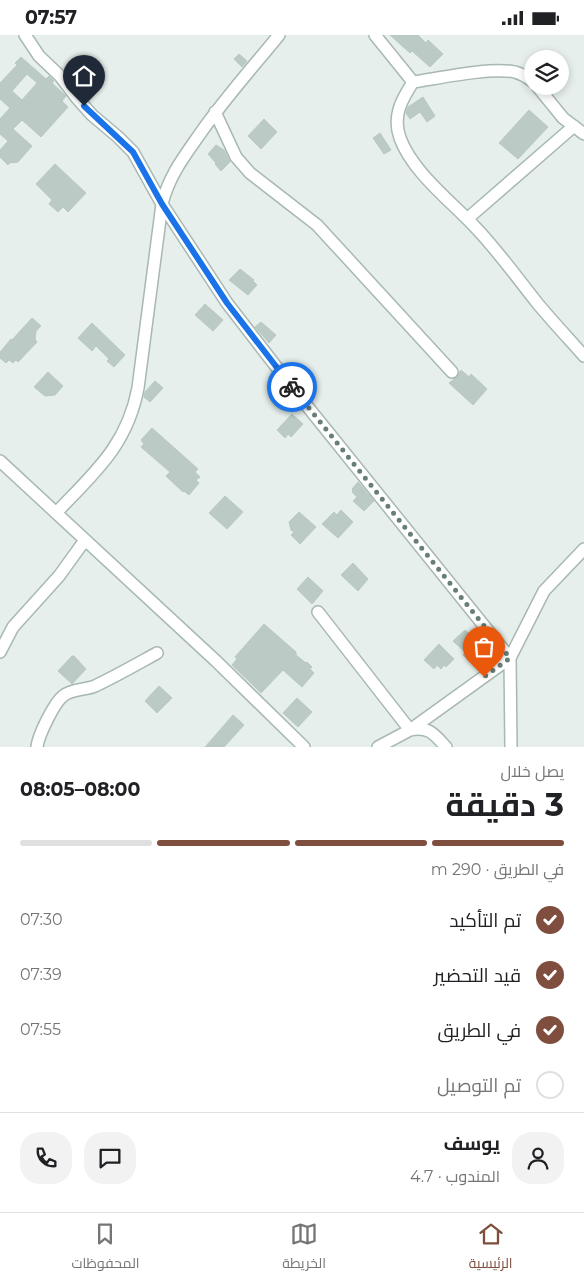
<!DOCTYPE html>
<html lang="ar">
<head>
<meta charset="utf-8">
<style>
  :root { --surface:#fff; --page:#f2f2f2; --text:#202124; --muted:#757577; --line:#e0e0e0; --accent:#7f4e3f }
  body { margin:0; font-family:Montserrat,Cairo,sans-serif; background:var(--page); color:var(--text); direction:rtl; height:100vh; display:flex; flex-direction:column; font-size:19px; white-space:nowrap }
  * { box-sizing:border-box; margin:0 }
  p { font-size:16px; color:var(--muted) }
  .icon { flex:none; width:28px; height:28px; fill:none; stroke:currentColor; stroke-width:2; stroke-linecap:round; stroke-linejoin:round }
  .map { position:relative; height:712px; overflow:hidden; direction:ltr }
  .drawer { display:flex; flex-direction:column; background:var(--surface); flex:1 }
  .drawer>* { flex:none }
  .controls { position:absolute; left:524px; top:15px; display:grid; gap:10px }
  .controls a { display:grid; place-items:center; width:45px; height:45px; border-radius:50%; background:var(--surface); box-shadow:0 2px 8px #0003; font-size:25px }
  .pin { position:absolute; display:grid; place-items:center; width:42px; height:42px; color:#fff; margin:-51px -21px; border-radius:50% 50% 50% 0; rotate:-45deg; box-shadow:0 0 5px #0007 }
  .pin .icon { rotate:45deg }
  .courier { position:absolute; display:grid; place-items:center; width:50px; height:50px; margin:-25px; border:4px solid #1a73e8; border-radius:50%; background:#fff; color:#222; box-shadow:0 1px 6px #0007 }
  .overview em { font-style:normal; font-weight:700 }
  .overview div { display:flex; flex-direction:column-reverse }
  .overview { display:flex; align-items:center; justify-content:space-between; height:85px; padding:0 20px }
  h1 { font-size:32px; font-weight:700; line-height:38px }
  .bar { display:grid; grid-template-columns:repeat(4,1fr); gap:8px 5px; align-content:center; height:60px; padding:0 20px }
  .bar i { height:6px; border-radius:4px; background:var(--line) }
  .bar .active { background:var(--accent) }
  .bar p { grid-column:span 4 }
  .line { display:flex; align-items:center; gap:12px; padding:0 20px; border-top:1px solid var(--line) }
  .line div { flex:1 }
  .round { display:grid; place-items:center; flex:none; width:52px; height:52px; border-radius:20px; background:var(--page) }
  ol { padding:0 20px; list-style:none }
  li { display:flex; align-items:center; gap:15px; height:55px }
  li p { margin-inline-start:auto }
  li .icon { padding:5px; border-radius:50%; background:var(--accent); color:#fff; stroke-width:4 }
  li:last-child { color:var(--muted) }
  li i { width:28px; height:28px; border:2px solid var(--line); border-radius:50% }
  .status { display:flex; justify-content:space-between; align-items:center; height:35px; padding:0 25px; background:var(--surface); direction:ltr }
  .status svg { height:14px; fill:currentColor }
  .dock { display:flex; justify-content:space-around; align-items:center; height:70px; border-top:1px solid var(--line); background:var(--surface); font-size:14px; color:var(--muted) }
  .dock a { display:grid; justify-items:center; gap:2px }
  .dock .active { color:var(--accent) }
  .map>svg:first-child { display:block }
  .building { fill:#bbcac4; stroke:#b8c9c2; fill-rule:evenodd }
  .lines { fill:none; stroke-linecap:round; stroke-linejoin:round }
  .minor-casing { stroke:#a8b8b2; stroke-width:14 }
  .minor { stroke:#fff; stroke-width:11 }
  .done { stroke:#687f78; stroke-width:5; stroke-dasharray:0 9 }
  .route { stroke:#1a73e8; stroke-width:6 }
</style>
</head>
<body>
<div class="status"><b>07:57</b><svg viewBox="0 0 49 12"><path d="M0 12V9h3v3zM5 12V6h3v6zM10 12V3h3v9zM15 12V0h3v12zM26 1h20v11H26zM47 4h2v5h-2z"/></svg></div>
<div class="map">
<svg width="584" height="712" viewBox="0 0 584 712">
  <rect width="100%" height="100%" fill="#e6efeb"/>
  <!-- building -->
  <path class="building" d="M390,0h28l8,8 2,-3 15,14 -13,13 -18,-16 -2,2z
    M239,19l8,7 -5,6 -8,-8z
    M21,22l25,22 3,-3 5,5 -2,2 14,13 -4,5 6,6 -27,30 -19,-17 -9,9 19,17 -14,16 -9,1 -1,2 -8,-8v-7l8,-9 -8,-7v-15l10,-11 -10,-9v-16l17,-18 -2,-2zM27,39l10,9 -15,17 -10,-9z
    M423,62l12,19 -8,6 -7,-10 -10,7 -4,-6 2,-6z
    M529,75l19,17 -30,32 -19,-16z
    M264,84l13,13 -16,17 -13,-13z
    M380,98l11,17 -7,4 -11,-16z
    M216,110l8,5 6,12 -9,9 -6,-7 1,-1 -8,-9z
    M55,129l31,29 -18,19 -5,-5 -5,5 -9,-8 3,-4 -16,-16z
    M240,234l14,11 -1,1 4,4 -9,10 -19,-15z
    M205,269l18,16 -10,11 -18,-16z
    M32,283l9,8 -5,5 -1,8 2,3 -19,20 -2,-2 -3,3 -4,-3 -3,3 -6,-5v-6l11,-13 1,1z
    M261,287l15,13 -7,8 -14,-16z
    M92,288l33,32 -11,12 -7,-6 2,-2 -13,-13 -4,5 -14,-13z
    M461,335l8,7 2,-3 16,15 -14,16 -24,-22 8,-6z
    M48,337l15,14 -8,9 -10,1 -11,-9z
    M155,346l8,7 -13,14 -6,-5 1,-5z
    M292,379l11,10 -12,13 -3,-3 -3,4 -8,-8z
    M152,393l46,41 -3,3 5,5 -4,3 3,3 -10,12 -5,-4 -1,1 -17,-16 4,-4 -29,-25 3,-3 -3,-4z
    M358,447l16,19 -10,10 -11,-10 4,-4 -5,-5 1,-2 -1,-1z
    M225,461l18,16 -16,17 -18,-16z
    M341,475l12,12 -15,16 -16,-14 12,-12 3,3z
    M299,477l17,15 -16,17 -9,-9 3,-3 -3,-2 -2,-8z
    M353,528l15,16 -10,12 -17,-16z
    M308,542l15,14 -11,13 -15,-15z
    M264,589l32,28v3l10,8 1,-1 5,5 -2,2 4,4 -12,14 -19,-17 -22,23 -29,-28 5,-6 -2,-2z
    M465,595l11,10 2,-2 18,17 -16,15 -17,-15 2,-3 -12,-11z
    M439,609l15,15 -8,8 -2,-2 -3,4 -4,-4 -3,4 -10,-9z
    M72,621h2l12,13 -14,15 -14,-13z
    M159,651l13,12 -15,15 -12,-12z
    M297,663l15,14 -14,15 -15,-14z
    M233,680l11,10 -20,22h-19z"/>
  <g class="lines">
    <!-- minor casing -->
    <g class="minor-casing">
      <path id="minor" d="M25,0l14,21 21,20 16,21 16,18 26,22 15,15 29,52 65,99 68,88 215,267 1,89
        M375,0l38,47c27,-4 77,-15 102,-10 7,2 12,5 17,9
        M413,47c-11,17 -21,34 -13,56 13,35 51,63 76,90 22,23 42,51 62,76 15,18 31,35 46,52
        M537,51l26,32 21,16
        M215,77l21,45 14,16 67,52 135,147
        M467,184l107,-93
        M0,426l216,200 88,86
        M56,478c38,-40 71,-67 82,-125l24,-184c7,-29 24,-50 40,-73 24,-34 51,-64 77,-96
        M318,577l92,118c19,-4 24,4 36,17
        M0,617l13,-25 46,-51 26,-36
        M37,712c1,-11 17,-44 26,-51 8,-7 23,-6 32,-10 21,-10 42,-22 62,-33
        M378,712l32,-17 100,-72 34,-67 40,-42"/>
    </g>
    <!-- minor -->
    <use href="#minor" class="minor"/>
  </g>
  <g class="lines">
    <!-- done -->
    <path class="done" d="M292,352l218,271 -26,19"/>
    <!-- route -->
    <path class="route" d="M84,71l49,46 29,52 65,99 65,84"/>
  </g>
</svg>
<div class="controls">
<a><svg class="icon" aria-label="layers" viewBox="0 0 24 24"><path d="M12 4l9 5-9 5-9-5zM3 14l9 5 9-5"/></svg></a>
</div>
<div class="pin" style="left:484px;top:642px;background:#ea580c"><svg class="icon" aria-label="bag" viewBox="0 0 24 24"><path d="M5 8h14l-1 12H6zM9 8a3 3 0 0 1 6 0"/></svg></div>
<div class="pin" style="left:84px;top:71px;background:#1f2937"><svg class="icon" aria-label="home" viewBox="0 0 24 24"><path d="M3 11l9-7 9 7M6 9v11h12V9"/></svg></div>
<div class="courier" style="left:292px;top:352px"><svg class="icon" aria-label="bike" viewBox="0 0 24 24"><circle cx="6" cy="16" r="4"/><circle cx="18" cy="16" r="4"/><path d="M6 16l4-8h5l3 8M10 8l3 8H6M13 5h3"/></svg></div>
</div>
<section class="drawer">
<div class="overview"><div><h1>3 دقيقة</h1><p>يصل خلال</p></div><em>08:00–08:05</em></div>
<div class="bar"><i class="active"></i><i class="active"></i><i class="active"></i><i></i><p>في الطريق · 290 m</p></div>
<ol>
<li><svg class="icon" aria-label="check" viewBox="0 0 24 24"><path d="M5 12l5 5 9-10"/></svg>تم التأكيد<p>07:30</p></li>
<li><svg class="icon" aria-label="check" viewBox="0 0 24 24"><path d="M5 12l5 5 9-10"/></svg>قيد التحضير<p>07:39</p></li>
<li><svg class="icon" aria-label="check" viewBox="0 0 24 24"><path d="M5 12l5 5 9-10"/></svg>في الطريق<p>07:55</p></li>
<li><i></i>تم التوصيل</li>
</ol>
<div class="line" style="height:90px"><a class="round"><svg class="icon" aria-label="person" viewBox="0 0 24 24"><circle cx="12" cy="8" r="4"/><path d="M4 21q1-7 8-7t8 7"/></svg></a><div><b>يوسف</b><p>المندوب · 4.7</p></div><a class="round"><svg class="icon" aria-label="chat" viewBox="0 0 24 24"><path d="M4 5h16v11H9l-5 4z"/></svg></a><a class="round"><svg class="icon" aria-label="phone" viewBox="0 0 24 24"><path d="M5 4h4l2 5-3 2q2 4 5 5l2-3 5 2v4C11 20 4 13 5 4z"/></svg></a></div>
</section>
<nav class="dock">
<a class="active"><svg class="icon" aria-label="home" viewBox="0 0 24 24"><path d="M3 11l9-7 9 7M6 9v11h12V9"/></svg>الرئيسية</a>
<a><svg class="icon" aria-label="map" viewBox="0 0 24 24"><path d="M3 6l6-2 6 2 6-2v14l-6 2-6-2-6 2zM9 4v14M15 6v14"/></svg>الخريطة</a>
<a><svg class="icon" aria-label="saved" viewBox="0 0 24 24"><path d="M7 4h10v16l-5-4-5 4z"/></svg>المحفوظات</a>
</nav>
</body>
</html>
